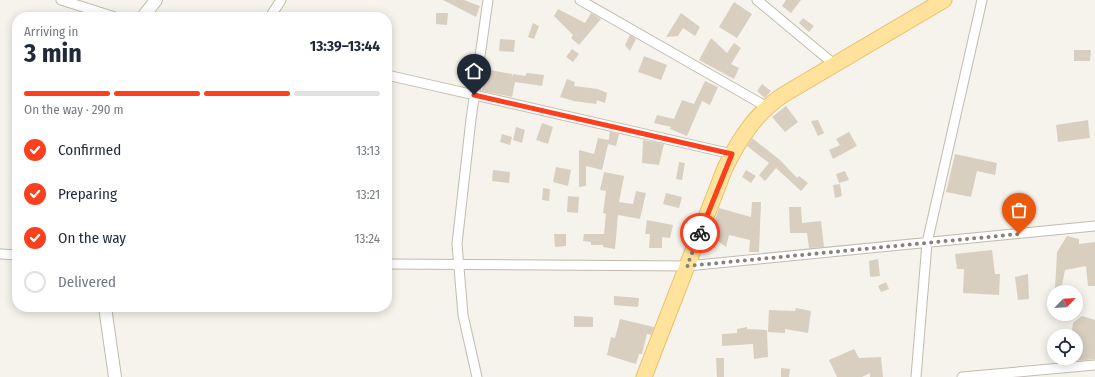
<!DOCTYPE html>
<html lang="en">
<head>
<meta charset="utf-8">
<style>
  :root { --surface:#fff; --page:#f6f6f7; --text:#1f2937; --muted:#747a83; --line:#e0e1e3; --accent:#fc3f1d }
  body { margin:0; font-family:"Fira Sans Condensed",sans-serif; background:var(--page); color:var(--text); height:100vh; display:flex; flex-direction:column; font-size:15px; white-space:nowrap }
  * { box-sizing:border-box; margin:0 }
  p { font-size:13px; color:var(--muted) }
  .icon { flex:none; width:22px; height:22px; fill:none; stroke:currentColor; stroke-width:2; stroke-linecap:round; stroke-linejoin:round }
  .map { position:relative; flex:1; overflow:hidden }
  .panel { position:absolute; left:12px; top:12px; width:380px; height:300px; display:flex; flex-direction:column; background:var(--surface); border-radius:16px; box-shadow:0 2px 10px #0003 }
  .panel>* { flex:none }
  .needle { width:26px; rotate:65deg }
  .controls { position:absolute; left:1047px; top:285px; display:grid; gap:8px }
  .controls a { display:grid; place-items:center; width:36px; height:36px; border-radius:50%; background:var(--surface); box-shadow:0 2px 10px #0003; font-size:20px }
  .pin { position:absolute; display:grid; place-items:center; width:34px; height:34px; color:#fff; margin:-41px -17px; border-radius:50% 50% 50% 0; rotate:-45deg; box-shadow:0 0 4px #0007 }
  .pin .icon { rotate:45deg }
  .courier { position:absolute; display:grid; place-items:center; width:40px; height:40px; margin:-20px; border:3px solid #fc3f1d; border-radius:50%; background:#fff; color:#222; box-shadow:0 1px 5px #0007 }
  .summary em { font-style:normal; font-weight:700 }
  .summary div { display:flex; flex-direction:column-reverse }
  .summary { display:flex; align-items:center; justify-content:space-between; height:68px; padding:0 12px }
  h1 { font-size:26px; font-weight:700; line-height:30px }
  .bar { display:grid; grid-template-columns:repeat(4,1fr); gap:6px 4px; align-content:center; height:48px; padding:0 12px }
  .bar i { height:5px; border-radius:3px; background:var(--line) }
  .bar .on { background:var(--accent) }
  .bar p { grid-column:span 4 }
  ol { padding:0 12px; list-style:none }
  li { display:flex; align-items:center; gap:12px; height:44px }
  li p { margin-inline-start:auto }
  li .icon { padding:4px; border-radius:50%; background:var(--accent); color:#fff; stroke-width:4 }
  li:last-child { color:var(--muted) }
  li i { width:22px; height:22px; border:2px solid var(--line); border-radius:50% }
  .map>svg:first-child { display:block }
  .building { fill:#d8cfc1 }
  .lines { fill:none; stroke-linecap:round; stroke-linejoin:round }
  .minor-casing { stroke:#c2bbae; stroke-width:11 }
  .tertiary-casing { stroke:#c2bbae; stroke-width:14 }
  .primary-casing { stroke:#e6c16a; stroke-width:17 }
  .minor { stroke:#fff; stroke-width:9 }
  .tertiary { stroke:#fff; stroke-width:12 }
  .primary { stroke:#ffe39c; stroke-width:15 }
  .done { stroke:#878178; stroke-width:4; stroke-dasharray:0 7.2 }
  .route { stroke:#fc3f1d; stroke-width:5 }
</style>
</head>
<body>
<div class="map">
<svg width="1095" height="377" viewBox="0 0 1095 377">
  <rect width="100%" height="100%" fill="#f6f3ec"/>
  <!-- building -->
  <path class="building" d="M443,0h21l16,6 -4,11z
    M786,0h15l-10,13 -9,-7z
    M734,2l18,12 -15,24 -18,-11z
    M558,9l27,14 6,-10 10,6 -22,26 -8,-7 2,-3 -19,-19z
    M436,13h12l-1,12 -11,-1z
    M681,13l19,14 -5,9 -12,-8 -5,8 -12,1z
    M803,18l11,8 -5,6 -10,-9z
    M533,23l6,3 -5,13 -6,-2z
    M630,35l6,4 -6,12 -5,-6z
    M711,38l16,15 7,-10 7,5 -10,16 8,4 -5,11 -35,-19z
    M500,39l15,1 -1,12 -15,-1z
    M572,49l7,5 -6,8 -7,-5z
    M1074,50h17l-1,11h-16z
    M644,56l23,9 -6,15 -23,-8z
    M485,69l27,5v3l1,-3 12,2 2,-3 17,2 -2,11 -27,-4 -3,15 -30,-6z
    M567,79l8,3 -1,4 24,3 9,4 -2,10 -8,-3 -1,4 -22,-3 -14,-4z
    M705,81l13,6 -8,18 -8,-4 -15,35 -17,-7 1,-2 -17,-4 3,-8 17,4 8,-19 12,4z
    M762,84l9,7 -6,7 -8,-7z
    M786,106l12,16 -13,10 -13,-15z
    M818,120l6,13 -6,3 -7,-15z
    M1088,120l2,18 -32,4 -2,-17z
    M542,123l11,4 -5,17 -12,-4z
    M516,127l9,3 -3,13 -9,-3z
    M610,132l9,2 -3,12 -8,-2z
    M849,132l8,14 -24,13 -4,-9 11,-5 -4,-6z
    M502,134l10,3 -2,8 -10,-3z
    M598,138l11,2 -7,30 -16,-4v20l-7,1v-37l15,4z
    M752,138l28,22 17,18 2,-2 9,7 -7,8 -25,-23 -11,13 -6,-6 10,-12 -22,-17z
    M643,140l21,4 -5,21 -17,-2z
    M955,154l42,9 -2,12 -18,-4 -6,26 -25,-5z
    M679,162l6,1 -3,17 -6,-1z
    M556,167l15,3 -3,16 -15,-4z
    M493,170l17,2 -1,11 -17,-2z
    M746,170l10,6 -5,7 -9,-6z
    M845,171l4,9 -10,3 -3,-9z
    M604,172l20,4 -5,26 14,2 3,-13 10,2 -6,26 -22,-4 -3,34 -12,-2v-2h-12v-3l-8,-1 1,-7h20l2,-20 -3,-1 3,-22 -6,-1z
    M840,184l2,12 -7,2 -2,-13z
    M543,188l7,1 -1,12 -7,-1z
    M666,193l16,4 -3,11 -16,-4z
    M568,196l11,1 -1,16 -11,-1z
    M752,202h9l-2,50h-10l1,-12 -21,-5 -3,12 -16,-12 9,-27 32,9z
    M789,207h12l1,16 19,-2 3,26 -15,1 -2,-15h-17z
    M647,220l26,5 -3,13 -8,-1v11h-13l1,-14h-5z
    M554,234h12v12l-11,1z
    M1067,236l12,3v5l16,-2v44h-7l-2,-20 -21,4 -4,20 -6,-1 2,-37z
    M992,250l3,24h5l-1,21 -36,-2 1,-24h-7l-2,-15z
    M878,259l2,17 -10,1 -1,-16z
    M1028,274l1,25 -11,1 -3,-23z
    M886,282l3,7 -8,3 -3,-6z
    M614,296l25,2 -1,9 -24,-2z
    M796,308l15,3 -3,22 -23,-4v4l-17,-1 1,-22 26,1z
    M574,316l19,1v10h-19z
    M1082,316l13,4v39l-19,2v-25h-5l2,-13z
    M620,319l34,8 -3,8 -4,-1 -5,20h-3l-3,10 -29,-9 4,-18 4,1z
    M747,327v2l20,1 1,27 -14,2 -1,-15 -31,2v-12l15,-1v-4z
    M854,349l5,9 22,-1 2,20h-13v-4l-8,4h-25l-8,-17z
    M716,358h8v19h-7z
    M781,368l9,1 -1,8h-8z"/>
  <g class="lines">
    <!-- minor casing -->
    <g class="minor-casing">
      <path id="minor" d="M61,0l54,17
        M580,0l187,107
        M757,0l78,65
        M270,17l11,-17
        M387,75l345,79
        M0,254l17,1
        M387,264l300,2 408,-40
        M477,377l-14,-62 -6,-71 14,-125 17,-119
        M916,377l11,-134 55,-243
        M962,377l133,-12"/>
    </g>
    <!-- tertiary casing -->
    <g class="tertiary-casing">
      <path id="tertiary" d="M143,17l13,-17
        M105,307l10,70"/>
    </g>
    <!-- primary casing -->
    <g class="primary-casing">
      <path id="primary" d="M644,377l81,-209c14,-29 31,-55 58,-73l161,-95"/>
    </g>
    <!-- minor -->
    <use href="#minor" class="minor"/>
    <!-- tertiary -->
    <use href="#tertiary" class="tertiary"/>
    <!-- primary -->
    <use href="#primary" class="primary"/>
  </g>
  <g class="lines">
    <!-- done -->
    <path class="done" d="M700,233l-13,33 332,-32"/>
    <!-- route -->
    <path class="route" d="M474,95l258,59 -32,79"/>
  </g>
</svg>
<div class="controls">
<a><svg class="needle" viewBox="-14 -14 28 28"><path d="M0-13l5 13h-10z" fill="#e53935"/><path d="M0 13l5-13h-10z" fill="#747a83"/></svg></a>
<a><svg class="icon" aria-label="locate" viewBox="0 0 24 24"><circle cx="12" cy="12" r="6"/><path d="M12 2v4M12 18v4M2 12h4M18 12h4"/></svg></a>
</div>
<div class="pin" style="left:1019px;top:234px;background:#ea580c"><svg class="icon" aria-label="bag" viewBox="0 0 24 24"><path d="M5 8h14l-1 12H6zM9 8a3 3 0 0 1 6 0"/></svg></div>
<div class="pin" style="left:474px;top:95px;background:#1f2937"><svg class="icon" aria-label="home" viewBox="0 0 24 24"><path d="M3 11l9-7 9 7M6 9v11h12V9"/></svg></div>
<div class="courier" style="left:700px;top:233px"><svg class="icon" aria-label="bike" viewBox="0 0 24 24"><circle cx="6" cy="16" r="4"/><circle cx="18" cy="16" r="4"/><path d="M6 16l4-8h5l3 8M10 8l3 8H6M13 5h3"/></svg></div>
<section class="panel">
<div class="summary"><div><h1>3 min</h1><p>Arriving in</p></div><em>13:39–13:44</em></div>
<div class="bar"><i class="on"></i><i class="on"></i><i class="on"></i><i></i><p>On the way · 290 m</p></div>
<ol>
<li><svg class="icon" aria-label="check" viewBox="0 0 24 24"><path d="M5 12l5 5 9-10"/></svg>Confirmed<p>13:13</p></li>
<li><svg class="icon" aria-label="check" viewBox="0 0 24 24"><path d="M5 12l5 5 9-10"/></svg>Preparing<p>13:21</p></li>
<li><svg class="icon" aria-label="check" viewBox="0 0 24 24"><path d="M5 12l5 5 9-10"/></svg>On the way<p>13:24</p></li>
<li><i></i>Delivered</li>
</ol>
</section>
</div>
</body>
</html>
